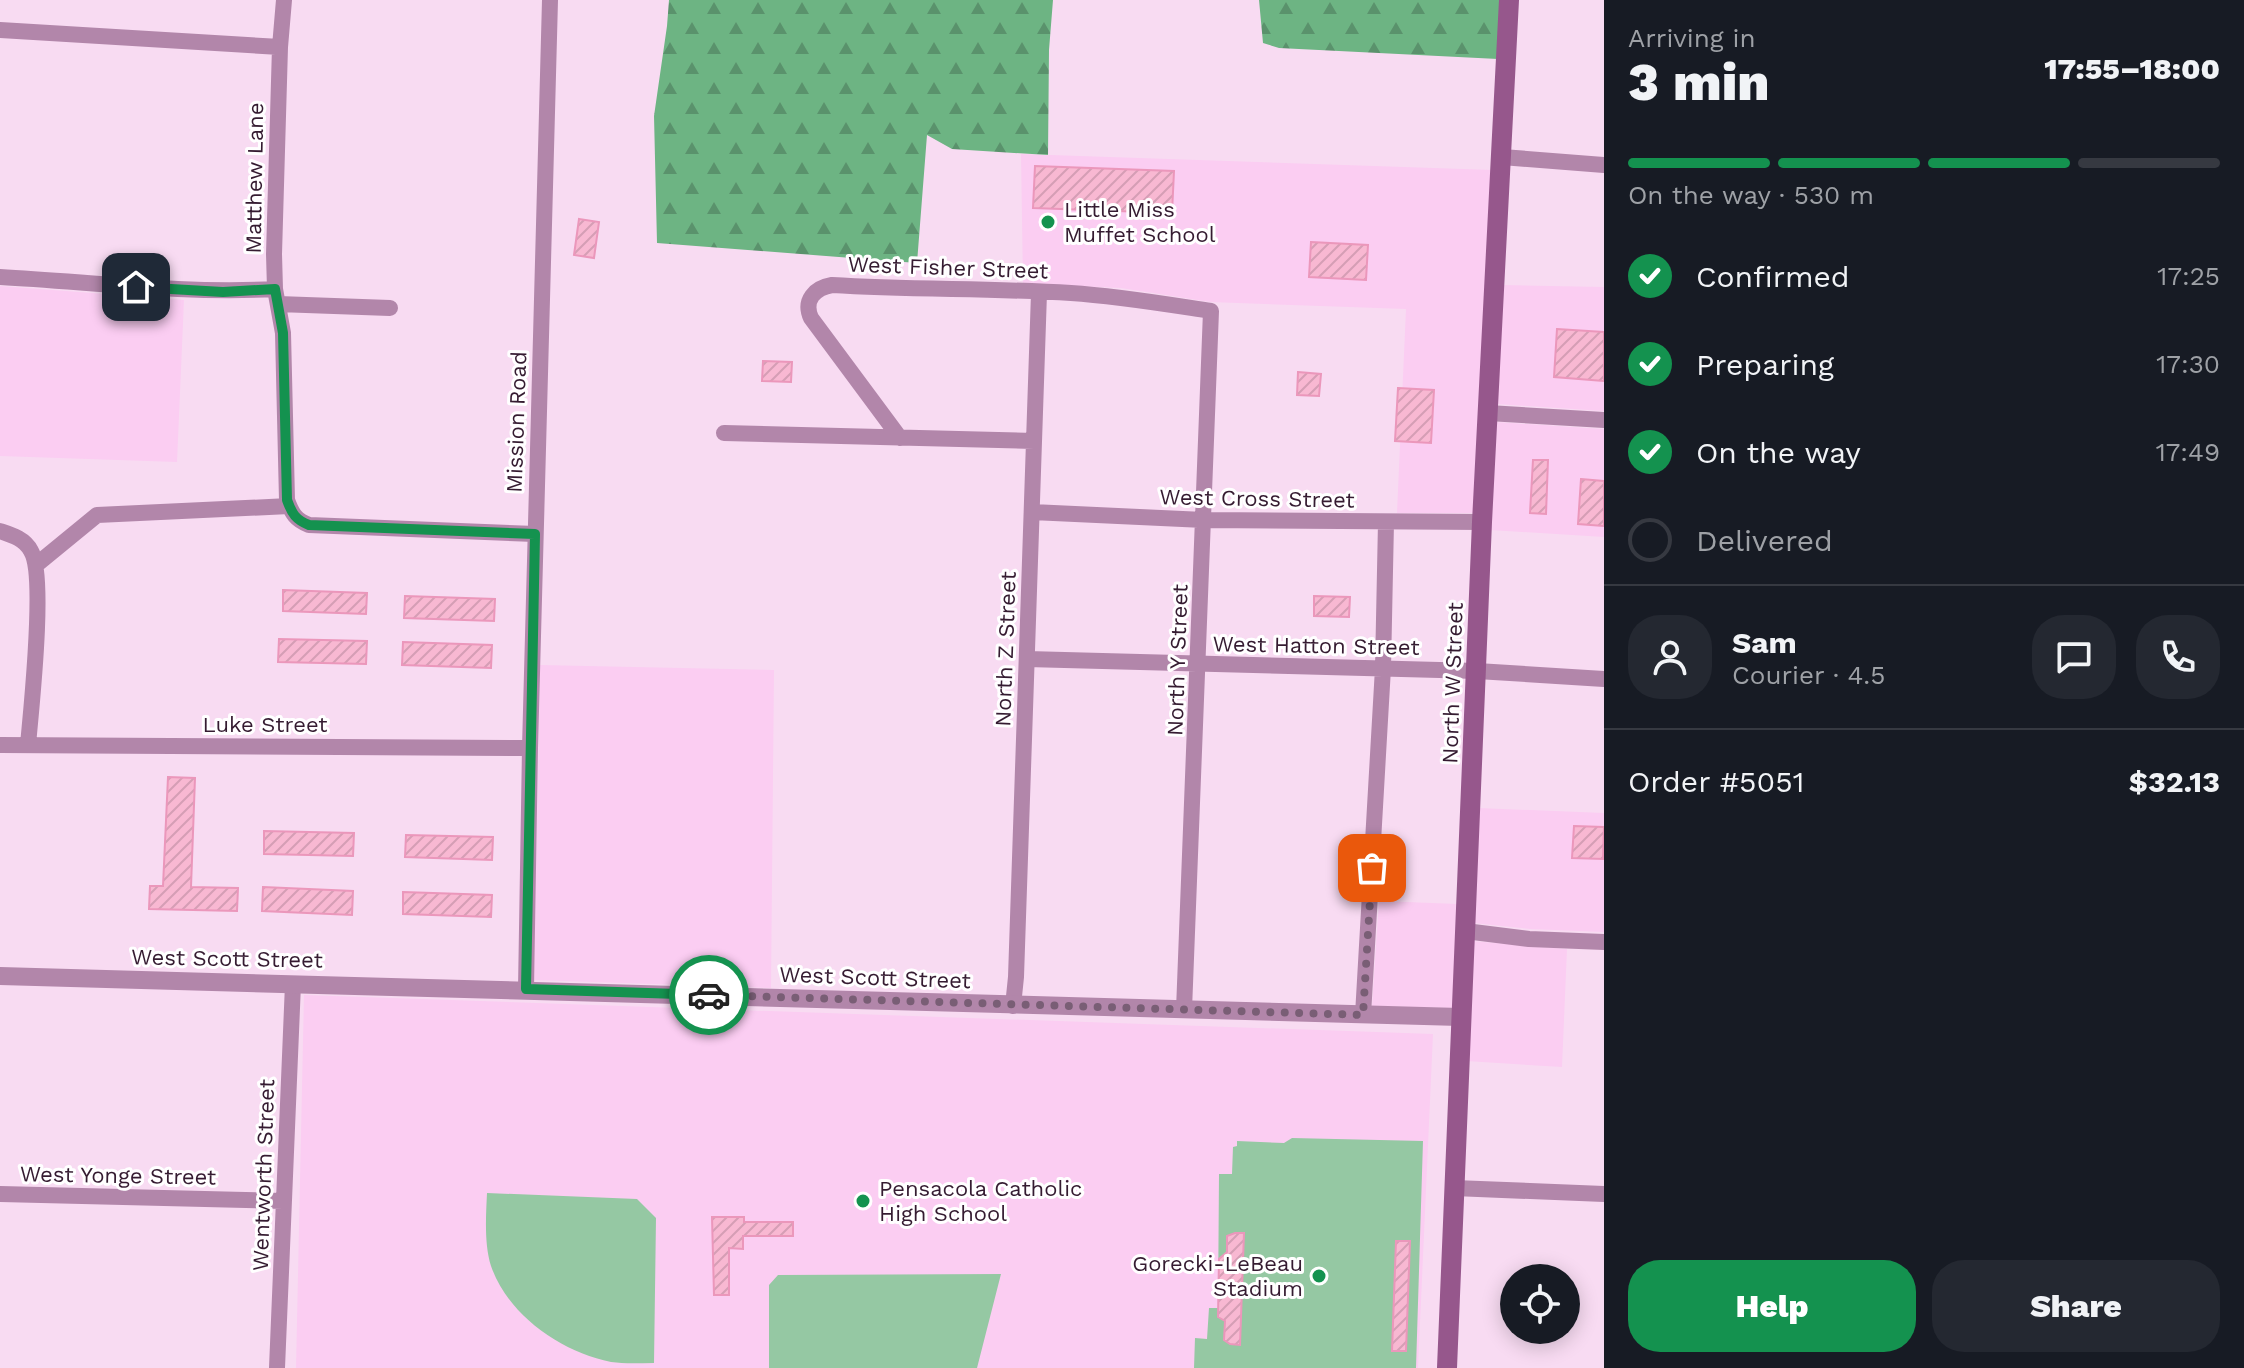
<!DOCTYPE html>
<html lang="en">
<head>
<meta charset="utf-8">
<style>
  :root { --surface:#171b24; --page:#242831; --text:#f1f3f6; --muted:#9ea1a6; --line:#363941; --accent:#14924f }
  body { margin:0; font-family:"Work Sans",sans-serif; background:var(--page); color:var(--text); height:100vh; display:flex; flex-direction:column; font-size:30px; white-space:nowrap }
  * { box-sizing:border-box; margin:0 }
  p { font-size:26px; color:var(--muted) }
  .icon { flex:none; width:44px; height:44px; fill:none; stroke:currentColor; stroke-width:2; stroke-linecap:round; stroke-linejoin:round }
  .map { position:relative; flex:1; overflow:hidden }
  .sheet { display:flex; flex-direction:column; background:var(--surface); width:640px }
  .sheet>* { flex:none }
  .buttons { position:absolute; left:1500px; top:1264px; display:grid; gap:16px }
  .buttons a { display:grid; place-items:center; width:80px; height:80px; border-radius:50%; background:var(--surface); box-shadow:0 4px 20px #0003; font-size:40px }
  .pin { position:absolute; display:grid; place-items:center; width:68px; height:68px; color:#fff; margin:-34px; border-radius:16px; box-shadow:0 4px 12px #0006 }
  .courier { position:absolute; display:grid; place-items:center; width:80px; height:80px; margin:-40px; border:6px solid #14924f; border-radius:50%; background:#fff; color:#222; box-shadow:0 2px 10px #0007 }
  .head em { font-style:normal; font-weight:800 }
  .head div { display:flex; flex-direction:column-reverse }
  .head { display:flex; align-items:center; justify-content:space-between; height:136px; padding:0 24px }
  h1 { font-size:52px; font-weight:800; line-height:60px }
  .bar { display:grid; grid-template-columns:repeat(4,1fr); gap:12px 8px; align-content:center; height:96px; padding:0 24px }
  .bar i { height:10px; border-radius:6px; background:var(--line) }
  .bar .on { background:var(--accent) }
  .bar p { grid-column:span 4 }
  .line { display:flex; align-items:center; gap:20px; padding:0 24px; border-top:2px solid var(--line) }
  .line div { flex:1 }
  .round { display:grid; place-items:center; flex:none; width:84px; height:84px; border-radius:32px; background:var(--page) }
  ol { padding:0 24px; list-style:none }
  li { display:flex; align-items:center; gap:24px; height:88px }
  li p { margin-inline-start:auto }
  li .icon { padding:8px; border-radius:50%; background:var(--accent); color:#fff; stroke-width:4 }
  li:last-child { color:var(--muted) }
  li i { width:44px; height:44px; border:4px solid var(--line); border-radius:50% }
  .action { display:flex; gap:16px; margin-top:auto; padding:16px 24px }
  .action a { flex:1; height:92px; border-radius:32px; background:var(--accent); color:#fff; font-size:32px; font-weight:800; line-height:92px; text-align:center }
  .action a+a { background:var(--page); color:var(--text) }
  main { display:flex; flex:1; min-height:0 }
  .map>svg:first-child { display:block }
  .built { fill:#fbcdf2 }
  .forest { fill:url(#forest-firs) }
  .park { fill:#95c8a3 }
  .building { fill:url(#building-hatch); stroke:#eb97bb; stroke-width:2 }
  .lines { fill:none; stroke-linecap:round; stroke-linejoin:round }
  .minor { stroke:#b286aa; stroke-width:16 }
  .tertiary { stroke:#b286aa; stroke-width:18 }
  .secondary { stroke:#96578c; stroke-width:20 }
  .done { stroke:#795e75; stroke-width:8; stroke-dasharray:0 14.4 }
  .route { stroke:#14924f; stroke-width:10 }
  .poi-dot { fill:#14924f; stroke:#fff; stroke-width:3 }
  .labels { text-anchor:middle; stroke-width:6; stroke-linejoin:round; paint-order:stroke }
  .street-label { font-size:22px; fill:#351b31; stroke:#fff }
  .poi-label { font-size:22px; fill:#351b31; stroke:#fff; text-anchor:start }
</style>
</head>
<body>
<main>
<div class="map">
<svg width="1604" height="1368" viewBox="0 0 1604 1368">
  <defs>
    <pattern id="forest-firs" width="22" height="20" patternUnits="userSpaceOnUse" patternTransform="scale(2)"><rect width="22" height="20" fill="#6db483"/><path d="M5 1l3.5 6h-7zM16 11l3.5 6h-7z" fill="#5a926c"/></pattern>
    <pattern id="building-hatch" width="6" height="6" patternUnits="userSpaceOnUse" patternTransform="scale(2)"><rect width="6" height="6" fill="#f8b8d2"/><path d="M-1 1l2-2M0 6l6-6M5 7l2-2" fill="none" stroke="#d59eb5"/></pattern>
  </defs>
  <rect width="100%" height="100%" fill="#f8dbf2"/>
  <!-- built -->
  <path class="built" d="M1021,154l472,16 -18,343h-78l9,-204 -196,-7 -89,-14 -98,-4z
    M1503,285l101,2v124l-107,-7z
    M0,286l184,14 -7,162 -177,-6z
    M1496,422l108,7v108l-114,-7z
    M540,665l234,5 -3,318 -237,-8z
    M1478,808l126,5v119l-74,-3 -57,-6z
    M1379,901l79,3 -6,104 -80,-2z
    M1472,941l95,8 -5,118 -96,-6z
    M304,995l1129,39 -15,334h-1122z"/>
  <!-- forest -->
  <path class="forest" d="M669,0h384l-4,50 -1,105 -96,-6 -25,-14 -10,128 -260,-20 -3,-127 13,-90z
    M1259,0h242l-3,59 -219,-11 -16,-5z"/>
  <!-- park -->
  <path class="park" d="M1292,1138l131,3 -7,227h-222l1,-30 12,1 2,-31h9l1,-134h13l1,-27 4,-1v-5l47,2z
    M487,1193l150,6 19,19 -2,145c-14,0 -29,1 -43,-1 -50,-10 -103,-47 -120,-96 -7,-23 -5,-50 -4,-73z
    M1001,1274l-24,94h-208v-83l9,-10z"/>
  <!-- building -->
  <path class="building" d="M1035,166l139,5 -2,42 -139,-5z
    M579,219l20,3 -5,36 -20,-3z
    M1311,242l57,3 -2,35 -57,-3z
    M1557,329l47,3v49l-50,-4z
    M763,361l29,1 -1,20 -29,-1z
    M1298,372l23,2 -2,22 -22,-1z
    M1398,388l36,2 -3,53 -36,-2z
    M1533,460h15l-2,54 -16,-1z
    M1581,479l23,2v45l-26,-2z
    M283,590l84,3 -1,21 -83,-3z
    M405,596l90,3 -1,22 -90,-3z
    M1314,596l36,1 -1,20 -35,-1z
    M279,639l88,2 -1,23 -88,-2z
    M403,642l89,3 -1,23 -89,-3z
    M168,777l27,1 -4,109 47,1 -1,23 -88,-2 1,-23h13z
    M1574,826l30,1 -1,32 -31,-1z
    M264,831l90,2 -1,23 -89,-2z
    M406,835l87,2 -1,23 -87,-3z
    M263,887l90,4 -1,24 -90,-4z
    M403,892l89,3 -1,22 -88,-3z
    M712,1217h32v5h49v14h-50v13l-14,-1v47h-15z
    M1235,1233h9l-4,112 -10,-1 -6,-4 1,-19 -7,-4 1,-58 8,-7v-16z
    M1396,1241h14l-4,110h-14z"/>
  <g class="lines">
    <!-- minor -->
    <path class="minor" d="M284,0l-4,47 -6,207 1,35 8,44 4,167c5,14 9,20 22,25l226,9
      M0,30l280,17
      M1502,157l102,8
      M0,277c92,5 183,17 275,12
      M278,304l112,4
      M1488,413l116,7
      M724,433l310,8
      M900,438l-89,-120c-8,-18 4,-30 21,-33 80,5 160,3 239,8 47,3 94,11 140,18l-27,699
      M1032,512l172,8 278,2
      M0,531c12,4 25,8 31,20 15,24 0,159 -3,194
      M36,565l61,-50 192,-9
      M1027,659l450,12 127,8
      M0,745l530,3
      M1465,931l64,8 75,3
      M526,989l4,-241 20,-748
      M1013,1006l3,-29 23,-684
      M1363,1015l20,-347 3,-146
      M1454,1188l150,6
      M0,1194l283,7
      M277,1368l16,-384"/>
    <!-- tertiary -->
    <path class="tertiary" d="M0,976l1460,41"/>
    <!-- secondary -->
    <path class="secondary" d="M1447,1368l35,-846 27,-522"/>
  </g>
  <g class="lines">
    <!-- done -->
    <path class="done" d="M709,995l654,20 9,-147"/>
    <!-- route -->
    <path class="route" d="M136,287l87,5 52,-3 8,44 4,167c5,14 9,20 22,25l226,9 -9,455 183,6"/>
  </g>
  <!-- markers -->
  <g class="poi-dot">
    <circle cx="1048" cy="222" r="8"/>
    <circle cx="863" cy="1201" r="8"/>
    <circle cx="1319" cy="1276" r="8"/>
  </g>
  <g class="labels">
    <!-- street labels -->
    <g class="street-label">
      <text transform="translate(254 178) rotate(-89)" y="8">Matthew Lane</text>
      <text transform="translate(948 267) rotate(2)" y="8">West Fisher Street</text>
      <text transform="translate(516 422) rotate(-88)" y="8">Mission Road</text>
      <text transform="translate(1257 498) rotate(1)" y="8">West Cross Street</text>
      <text transform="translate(1316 645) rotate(1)" y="8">West Hatton Street</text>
      <text transform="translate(1005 649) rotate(-88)" y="8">North Z Street</text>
      <text transform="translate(1177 660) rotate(-88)" y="8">North Y Street</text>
      <text transform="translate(1452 683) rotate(-88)" y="8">North W Street</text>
      <text x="265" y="732">Luke Street</text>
      <text transform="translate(227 958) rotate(1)" y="8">West Scott Street</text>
      <text transform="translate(875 977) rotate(2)" y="8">West Scott Street</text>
      <text transform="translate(118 1175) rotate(1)" y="8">West Yonge Street</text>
      <text transform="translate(263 1175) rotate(-88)" y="8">Wentworth Street</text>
    </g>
    <!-- poi labels -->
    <g class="poi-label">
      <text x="1064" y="217">Little Miss<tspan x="1064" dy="25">Muffet School</tspan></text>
      <text x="879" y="1196">Pensacola Catholic<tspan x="879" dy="25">High School</tspan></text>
      <text x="1303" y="1271" text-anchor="end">Gorecki-LeBeau<tspan x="1303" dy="25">Stadium</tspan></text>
    </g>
  </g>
</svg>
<div class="buttons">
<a><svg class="icon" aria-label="locate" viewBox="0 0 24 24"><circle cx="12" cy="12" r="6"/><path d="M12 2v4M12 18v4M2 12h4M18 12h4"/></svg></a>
</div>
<div class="pin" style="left:1372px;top:868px;background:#ea580c"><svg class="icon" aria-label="bag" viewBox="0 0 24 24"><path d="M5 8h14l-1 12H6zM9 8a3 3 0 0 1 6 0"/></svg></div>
<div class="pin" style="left:136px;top:287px;background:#1f2937"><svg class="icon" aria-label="home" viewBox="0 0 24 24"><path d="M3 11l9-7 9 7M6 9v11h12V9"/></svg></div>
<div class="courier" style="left:709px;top:995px"><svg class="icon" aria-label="car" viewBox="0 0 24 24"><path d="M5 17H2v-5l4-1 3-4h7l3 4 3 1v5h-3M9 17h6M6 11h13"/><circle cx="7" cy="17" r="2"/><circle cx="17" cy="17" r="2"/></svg></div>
</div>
<section class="sheet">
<div class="head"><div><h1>3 min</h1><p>Arriving in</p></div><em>17:55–18:00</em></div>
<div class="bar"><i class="on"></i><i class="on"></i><i class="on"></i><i></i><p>On the way · 530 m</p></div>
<ol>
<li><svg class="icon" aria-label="check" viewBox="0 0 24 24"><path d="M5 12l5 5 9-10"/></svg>Confirmed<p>17:25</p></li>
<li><svg class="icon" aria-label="check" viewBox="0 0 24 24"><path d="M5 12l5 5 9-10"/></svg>Preparing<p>17:30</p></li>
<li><svg class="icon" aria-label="check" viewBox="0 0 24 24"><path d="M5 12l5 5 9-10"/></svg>On the way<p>17:49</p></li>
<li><i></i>Delivered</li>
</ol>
<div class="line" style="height:144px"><a class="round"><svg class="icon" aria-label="person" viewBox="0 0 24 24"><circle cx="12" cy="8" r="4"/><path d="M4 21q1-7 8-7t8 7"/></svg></a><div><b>Sam</b><p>Courier · 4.5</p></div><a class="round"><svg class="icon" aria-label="chat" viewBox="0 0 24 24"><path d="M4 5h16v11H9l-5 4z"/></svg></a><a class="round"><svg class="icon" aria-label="phone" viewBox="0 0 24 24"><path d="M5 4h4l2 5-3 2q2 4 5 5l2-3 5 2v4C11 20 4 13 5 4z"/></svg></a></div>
<div class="line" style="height:104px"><div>Order #5051</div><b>$32.13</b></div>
<div class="action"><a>Help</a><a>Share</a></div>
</section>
</main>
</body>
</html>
